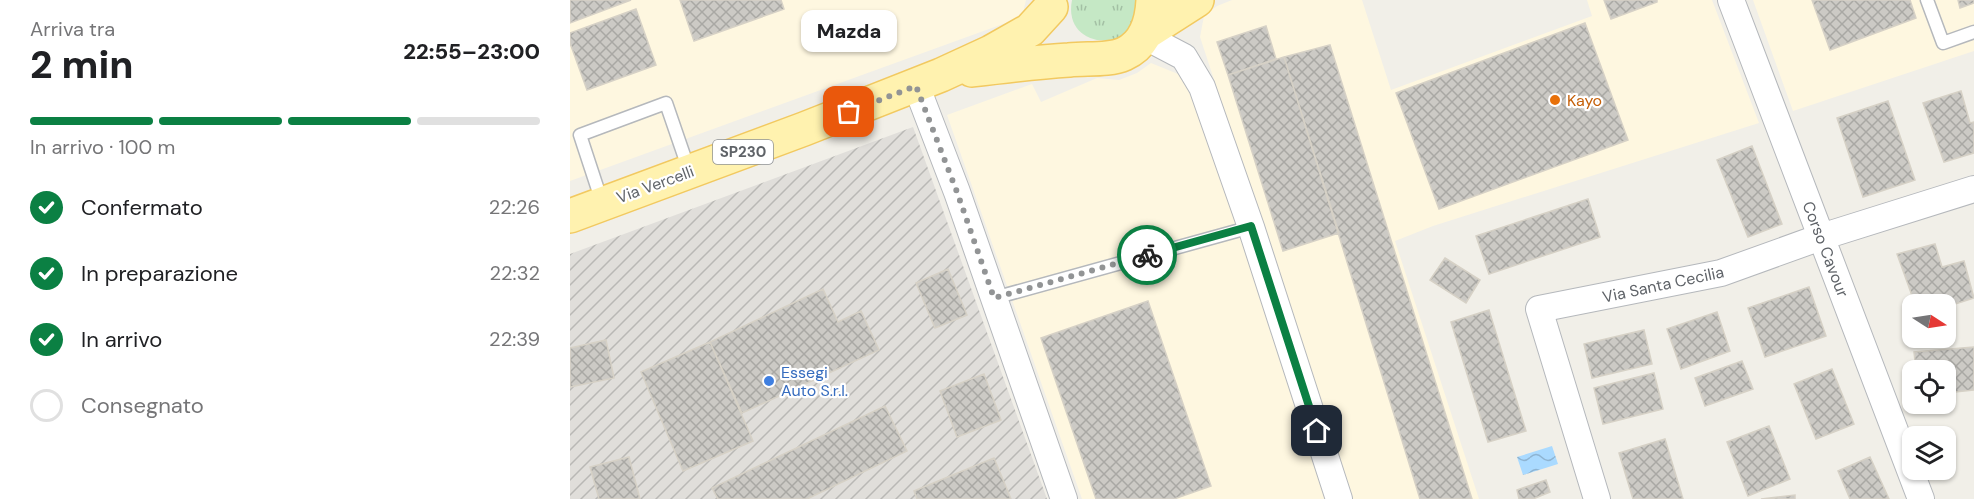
<!DOCTYPE html>
<html lang="it">
<head>
<meta charset="utf-8">
<style>
  :root { --surface:#fff; --page:#f2f2f2; --text:#202124; --muted:#757577; --line:#e0e0e0; --accent:#0b8043 }
  body { margin:0; font-family:"DM Sans",sans-serif; background:var(--page); color:var(--text); height:100vh; display:flex; flex-direction:column; font-size:22px; white-space:nowrap }
  * { box-sizing:border-box; margin:0 }
  p { font-size:20px; color:var(--muted) }
  .icon { flex:none; width:33px; height:33px; fill:none; stroke:currentColor; stroke-width:2; stroke-linecap:round; stroke-linejoin:round }
  .map { position:relative; flex:1; overflow:hidden }
  .side { display:flex; flex-direction:column; background:var(--surface); width:570px }
  .side>* { flex:none }
  .needle { width:39px; rotate:102deg }
  .buttons { position:absolute; left:1332px; top:294px; display:grid; gap:12px }
  .buttons a { display:grid; place-items:center; width:54px; height:54px; border-radius:12px; background:var(--surface); box-shadow:0 2px 4px #0004; font-size:30px }
  .pin { position:absolute; display:grid; place-items:center; width:51px; height:51px; color:#fff; margin:-26px; border-radius:12px; box-shadow:0 3px 9px #0006 }
  .courier { position:absolute; display:grid; place-items:center; width:60px; height:60px; margin:-30px; border:4px solid #0b8043; border-radius:50%; background:#fff; color:#222; box-shadow:0 2px 8px #0007 }
  .bubble { position:absolute; height:42px; border-radius:12px; background:var(--surface); box-shadow:0 2px 4px #0004; font-size:20px; font-weight:800; line-height:42px; text-align:center }
  .head em { font-style:normal; font-weight:800 }
  .head div { display:flex; flex-direction:column-reverse }
  .head { display:flex; align-items:center; justify-content:space-between; height:102px; padding:0 30px }
  h1 { font-size:39px; font-weight:800; line-height:45px }
  .bar { display:grid; grid-template-columns:repeat(4,1fr); gap:9px 6px; align-content:center; height:72px; padding:0 30px }
  .bar i { height:8px; border-radius:4px; background:var(--line) }
  .bar .active { background:var(--accent) }
  .bar p { grid-column:span 4 }
  ol { padding:0 30px; list-style:none }
  li { display:flex; align-items:center; gap:18px; height:66px }
  li p { margin-inline-start:auto }
  li .icon { padding:6px; border-radius:50%; background:var(--accent); color:#fff; stroke-width:4 }
  li:last-child { color:var(--muted) }
  li i { width:33px; height:33px; border:3px solid var(--line); border-radius:50% }
  main { display:flex; flex:1; min-height:0 }
  .map>svg:first-child { display:block }
  .commercial { fill:#fef7e0 }
  .industrial { fill:url(#industrial-furrows) }
  .grass { fill:url(#grass-tufts) }
  .water { fill:url(#water-waves) }
  .building { fill:url(#building-cross-hatch); stroke:#d6d1c6; stroke-width:1.5 }
  .lines { fill:none; stroke-linecap:round; stroke-linejoin:round }
  .service-casing { stroke:#b5b8bc; stroke-width:15 }
  .minor-casing { stroke:#b5b8bc; stroke-width:28 }
  .primary-casing { stroke:#f2c960; stroke-width:36 }
  .service { stroke:#fff; stroke-width:12 }
  .minor { stroke:#fff; stroke-width:26 }
  .primary { stroke:#fff2af; stroke-width:33 }
  .done { stroke:#929495; stroke-width:6; stroke-dasharray:0 10.8 }
  .route { stroke:#0b8043; stroke-width:8 }
  .food-dot { fill:#e8710a; stroke:#fff; stroke-width:2 }
  .shop-dot { fill:#3f7fe0; stroke:#fff; stroke-width:2 }
  .labels { text-anchor:middle; stroke-width:4.5; stroke-linejoin:round; paint-order:stroke }
  .shield { fill:#fff; stroke:#8f9295; stroke-width:1.5 }
  .shield-label { font-size:15px; font-weight:bold; fill:#5f6368 }
  .food-label { font-size:16px; fill:#c56008; stroke:#fff; text-anchor:start }
  .street-label { font-size:16px; fill:#5f6368; stroke:#fff }
  .shop-label { font-size:16px; fill:#366cbe; stroke:#fff; text-anchor:start }
</style>
</head>
<body>
<main>
<section class="side">
<div class="head"><div><h1>2 min</h1><p>Arriva tra</p></div><em>22:55–23:00</em></div>
<div class="bar"><i class="active"></i><i class="active"></i><i class="active"></i><i></i><p>In arrivo · 100 m</p></div>
<ol>
<li><svg class="icon" aria-label="check" viewBox="0 0 24 24"><path d="M5 12l5 5 9-10"/></svg>Confermato<p>22:26</p></li>
<li><svg class="icon" aria-label="check" viewBox="0 0 24 24"><path d="M5 12l5 5 9-10"/></svg>In preparazione<p>22:32</p></li>
<li><svg class="icon" aria-label="check" viewBox="0 0 24 24"><path d="M5 12l5 5 9-10"/></svg>In arrivo<p>22:39</p></li>
<li><i></i>Consegnato</li>
</ol>
</section>
<div class="map">
<svg width="1404" height="499" viewBox="0 0 1404 499">
  <defs>
    <pattern id="industrial-furrows" width="10" height="10" patternUnits="userSpaceOnUse" patternTransform="scale(1.5)"><rect width="10" height="10" fill="#e0deda"/><path d="M-1 1l2-2M0 10L10 0M9 11l2-2" fill="none" stroke="#b9b8b5"/></pattern>
    <pattern id="grass-tufts" width="24" height="20" patternUnits="userSpaceOnUse" patternTransform="scale(1.5)"><rect width="24" height="20" fill="#c5e8c5"/><path d="M3 7l-1-3M5 7V3M7 7l1-3M15 17l-1-3M17 17v-4M19 17l1-3" fill="none" stroke="#a3c0a4"/></pattern>
    <pattern id="water-waves" width="16" height="10" patternUnits="userSpaceOnUse" patternTransform="scale(1.5)"><rect width="16" height="10" fill="#aadaff"/><path d="M0 5q4-4 8 0t8 0" fill="none" stroke="#8eb4d2"/></pattern>
    <pattern id="building-cross-hatch" width="8" height="8" patternUnits="userSpaceOnUse" patternTransform="scale(1.5)"><rect width="8" height="8" fill="#cccac5"/><path d="M0 0l8 8M0 8l8-8" fill="none" stroke="#a9a8a4"/></pattern>
  </defs>
  <rect width="100%" height="100%" fill="#f1efe8"/>
  <!-- commercial -->
  <path class="commercial" d="M0,0h456l-4,17 -452,164z
    M662,0h130l29,90 201,-74 -5,-16h125l47,123 -326,103 -38,15 84,258h-127l-152,-462 4,-21 13,-10z
    M1183,0h221v51l-181,60z
    M581,63l27,11 20,18 129,407h-245l-135,-384 85,-31 9,18 56,-24 22,2 18,-7z"/>
  <!-- industrial -->
  <path class="industrial" d="M343,127l134,372h-477v-245z"/>
  <!-- grass -->
  <path class="grass" d="M502,0h64c12,53 -75,55 -64,0z"/>
  <!-- water -->
  <path class="water" d="M982,446l6,18 -35,11 -6,-18z"/>
  <!-- building -->
  <path class="building" d="M0,0h61l-61,23z
    M110,0h101l3,9 -90,32z
    M1034,0h53v2l-46,17z
    M1242,0h98l6,18 -86,32z
    M1388,0h16v3l-14,5z
    M66,9l20,56 -69,25 -17,-47v-10z
    M1015,23l43,117 -189,69 -43,-116z
    M696,26l10,33 -48,16 -11,-33z
    M760,45l142,454h-52l-136,-442z
    M714,57l55,176 -56,18 -55,-176z
    M1391,91l9,32 4,-1v31l-30,9 -21,-59z
    M1318,101l27,79 -52,17 -26,-79z
    M1182,146l30,78 -34,13 -31,-77z
    M1018,199l12,38 -111,37 -13,-38z
    M1365,244l7,23 22,-6 10,37 -28,9v-3h-31l-18,-50z
    M875,258l35,22 -14,23 -36,-23z
    M378,269l19,46 -32,13 -19,-45z
    M1239,287l17,49 -61,21 -17,-49z
    M253,289l15,33 23,-11 18,39 -137,63 -32,-71z
    M578,301l63,185 -37,13h-78l-55,-161z
    M919,310l37,121 -38,11 -37,-120z
    M1147,312l13,39 -49,18 -14,-40z
    M1074,330l8,34 -60,14 -8,-34z
    M36,340l8,38 -44,9v-39z
    M140,342l43,99 -70,30 -42,-99z
    M1404,347v43l-28,3v-23h-30l-2,-18z
    M1172,361l11,28 -48,17 -10,-28z
    M1262,369l22,55 -38,15 -22,-55z
    M1084,373l9,36 -60,15 -9,-36z
    M414,374l17,46 -44,17 -17,-46z
    M315,406l22,45 -100,48h-89l-6,-11z
    M1199,426l21,53 -42,17 -21,-54z
    M1095,439l18,60h-50l-14,-46z
    M59,457l11,42h-41l-9,-32z
    M1300,457l19,42h-39l-12,-28z
    M424,458l17,41h-94l-3,-8z
    M976,480l4,12 -17,7h-14l-2,-9z
    M1225,495v4h-34z"/>
  <g class="lines">
    <!-- service casing -->
    <g class="service-casing">
      <path id="service" d="M1357,0l16,43 31,-11
        M32,202l-22,-67 86,-32 23,67
        M424,298l257,-71"/>
    </g>
    <!-- minor casing -->
    <g class="minor-casing">
      <path id="minor" d="M1161,0l190,499
        M574,36l40,21 18,30 49,140 88,272
        M346,85l41,107 107,307
        M1027,499l-58,-190 182,-36 100,-36 153,-48"/>
    </g>
    <!-- primary casing -->
    <g class="primary-casing">
      <path id="primary" d="M577,32l50,-32
        M402,70c32,-4 65,-8 97,-10 18,-2 39,1 55,-6 22,-10 28,-32 29,-54
        M0,216l234,-87 137,-54 50,-23 39,-22 21,-23"/>
    </g>
    <!-- service -->
    <use href="#service" class="service"/>
    <!-- minor -->
    <use href="#minor" class="minor"/>
    <!-- primary -->
    <use href="#primary" class="primary"/>
  </g>
  <g class="lines">
    <!-- done -->
    <path class="done" d="M279,112l67,-26 41,106 37,106 153,-43"/>
    <!-- route -->
    <path class="route" d="M577,255l104,-29 66,205"/>
  </g>
  <!-- markers -->
  <circle class="food-dot" cx="985" cy="100" r="6"/>
  <circle class="shop-dot" cx="199" cy="381" r="6"/>
  <g class="labels">
    <!-- shield labels -->
    <rect class="shield" x="143" y="140" width="60" height="24" rx="4.5"/>
    <g class="shield-label">
      <text x="173" y="157">SP230</text>
    </g>
    <!-- food labels -->
    <g class="food-label">
      <text x="997" y="106">Kayo</text>
    </g>
    <!-- street labels -->
    <g class="street-label">
      <text transform="translate(85 184) rotate(-20)" y="6">Via Vercelli</text>
      <text transform="translate(1256 249) rotate(69)" y="6">Corso Cavour</text>
      <text transform="translate(1093 284) rotate(-12)" y="6">Via Santa Cecilia</text>
    </g>
    <!-- shop labels -->
    <g class="shop-label">
      <text x="211" y="378">Essegi<tspan x="211" dy="18">Auto S.r.l.</tspan></text>
    </g>
  </g>
</svg>
<div class="buttons">
<a><svg class="needle" viewBox="-14 -14 28 28"><path d="M0-13l5 13h-10z" fill="#e53935"/><path d="M0 13l5-13h-10z" fill="#757577"/></svg></a>
<a><svg class="icon" aria-label="locate" viewBox="0 0 24 24"><circle cx="12" cy="12" r="6"/><path d="M12 2v4M12 18v4M2 12h4M18 12h4"/></svg></a>
<a><svg class="icon" aria-label="layers" viewBox="0 0 24 24"><path d="M12 4l9 5-9 5-9-5zM3 14l9 5 9-5"/></svg></a>
</div>
<div class="pin" style="left:279px;top:112px;background:#ea580c"><svg class="icon" aria-label="bag" viewBox="0 0 24 24"><path d="M5 8h14l-1 12H6zM9 8a3 3 0 0 1 6 0"/></svg></div>
<div class="pin" style="left:747px;top:431px;background:#1f2937"><svg class="icon" aria-label="home" viewBox="0 0 24 24"><path d="M3 11l9-7 9 7M6 9v11h12V9"/></svg></div>
<div class="courier" style="left:577px;top:255px"><svg class="icon" aria-label="bike" viewBox="0 0 24 24"><circle cx="6" cy="16" r="4"/><circle cx="18" cy="16" r="4"/><path d="M6 16l4-8h5l3 8M10 8l3 8H6M13 5h3"/></svg></div>
<div class="bubble" style="left:231px;top:10px;width:96px">Mazda</div>
</div>
</main>
</body>
</html>
